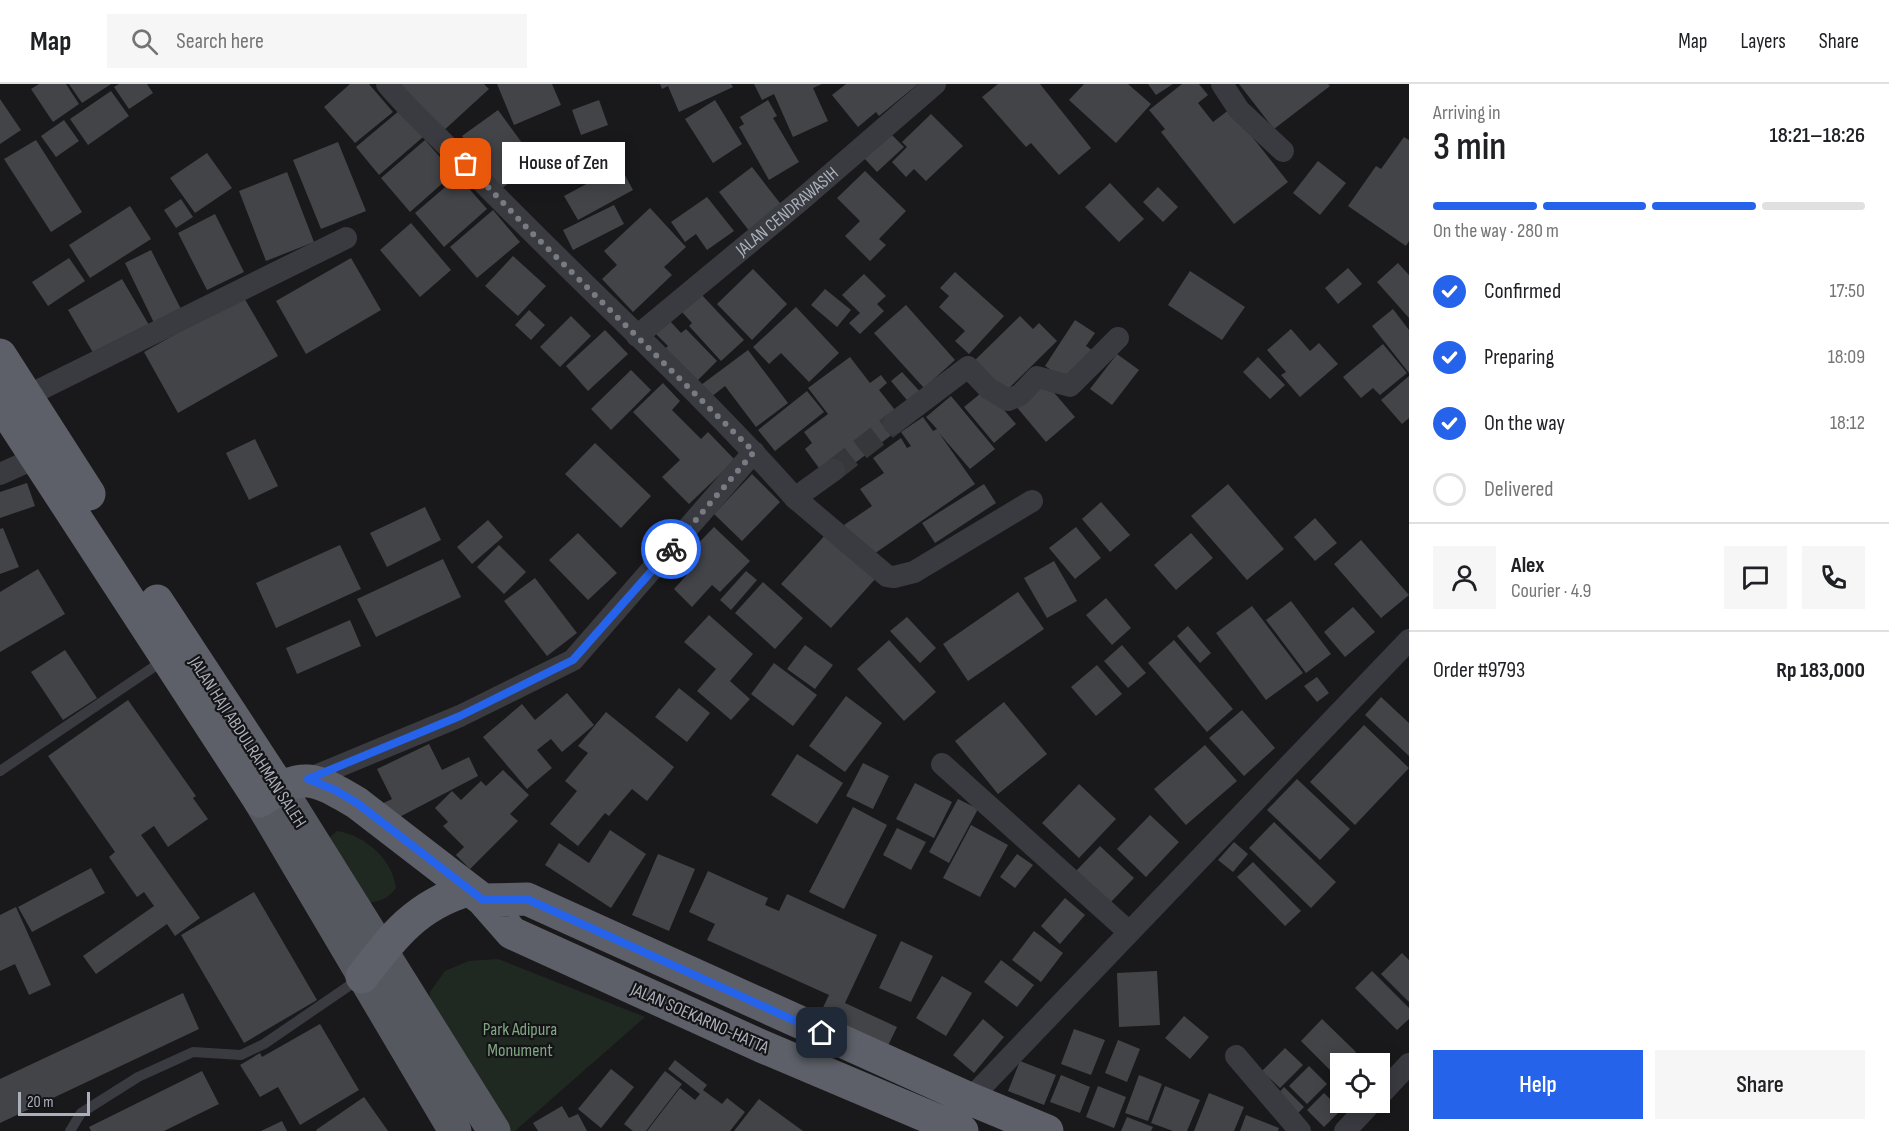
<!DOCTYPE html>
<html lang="en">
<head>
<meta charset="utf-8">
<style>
  :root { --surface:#fff; --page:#f6f6f6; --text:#202124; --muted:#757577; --line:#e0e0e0; --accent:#2563eb }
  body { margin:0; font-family:"Sofia Sans Condensed",sans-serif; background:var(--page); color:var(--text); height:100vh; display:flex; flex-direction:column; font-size:22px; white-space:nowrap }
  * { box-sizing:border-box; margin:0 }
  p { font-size:20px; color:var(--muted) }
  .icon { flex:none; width:33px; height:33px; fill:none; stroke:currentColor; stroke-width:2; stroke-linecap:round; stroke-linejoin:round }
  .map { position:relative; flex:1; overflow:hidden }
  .drawer { display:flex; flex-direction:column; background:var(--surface); width:480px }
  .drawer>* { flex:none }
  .buttons { position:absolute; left:1330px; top:969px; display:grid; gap:12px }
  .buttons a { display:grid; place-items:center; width:60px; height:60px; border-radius:0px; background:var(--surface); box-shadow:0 3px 15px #0003; font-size:30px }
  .scale { position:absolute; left:18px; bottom:15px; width:72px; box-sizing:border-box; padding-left:6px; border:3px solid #abb0bb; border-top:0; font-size:16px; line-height:21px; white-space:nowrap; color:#abb0bb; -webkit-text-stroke:4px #141416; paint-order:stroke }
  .pin { position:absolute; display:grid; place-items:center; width:51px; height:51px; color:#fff; margin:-26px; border-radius:12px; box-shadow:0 3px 9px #0006 }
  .courier { position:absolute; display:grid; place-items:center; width:60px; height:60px; margin:-30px; border:4px solid #2563eb; border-radius:50%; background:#fff; color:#222; box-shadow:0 2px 8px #0007 }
  .bubble { position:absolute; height:42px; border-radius:0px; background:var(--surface); box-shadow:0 3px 15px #0003; font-size:20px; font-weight:600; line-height:42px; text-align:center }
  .summary em { font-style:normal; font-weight:600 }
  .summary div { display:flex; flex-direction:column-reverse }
  .summary { display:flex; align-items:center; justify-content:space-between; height:102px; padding:0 24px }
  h1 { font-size:39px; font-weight:600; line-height:45px }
  .bar { display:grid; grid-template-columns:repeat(4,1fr); gap:9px 6px; align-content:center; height:72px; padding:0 24px }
  .bar i { height:8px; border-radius:4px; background:var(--line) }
  .bar .current { background:var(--accent) }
  .bar p { grid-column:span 4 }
  .line { display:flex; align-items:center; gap:15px; padding:0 24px; border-top:2px solid var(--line) }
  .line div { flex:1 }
  .round { display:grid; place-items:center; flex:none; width:63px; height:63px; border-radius:0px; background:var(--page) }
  ol { padding:0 24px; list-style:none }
  li { display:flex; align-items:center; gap:18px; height:66px }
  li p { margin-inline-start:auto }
  li .icon { padding:6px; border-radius:50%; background:var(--accent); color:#fff; stroke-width:4 }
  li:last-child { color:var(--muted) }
  li i { width:33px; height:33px; border:3px solid var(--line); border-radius:50% }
  .button { display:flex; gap:12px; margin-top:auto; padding:12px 24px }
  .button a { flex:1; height:69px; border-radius:0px; background:var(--accent); color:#fff; font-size:24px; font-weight:600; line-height:69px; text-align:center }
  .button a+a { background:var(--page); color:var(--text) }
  header { display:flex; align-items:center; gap:36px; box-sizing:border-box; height:84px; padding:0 30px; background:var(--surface); border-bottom:2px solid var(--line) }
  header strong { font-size:28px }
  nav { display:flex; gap:33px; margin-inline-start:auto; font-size:21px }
  .search { width:420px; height:54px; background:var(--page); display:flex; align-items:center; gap:15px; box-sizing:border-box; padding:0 21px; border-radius:0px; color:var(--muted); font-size:22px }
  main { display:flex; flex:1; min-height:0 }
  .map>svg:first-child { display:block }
  .green { fill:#202921 }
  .building { fill:#434448 }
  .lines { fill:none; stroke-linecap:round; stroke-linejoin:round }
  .minor-tunnel { stroke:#36373b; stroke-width:22; stroke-dasharray:22 11; stroke-linecap:butt }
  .service { stroke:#393b40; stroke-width:10 }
  .minor { stroke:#393b40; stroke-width:22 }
  .primary { stroke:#55585f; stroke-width:33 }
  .trunk { stroke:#5d6068; stroke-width:33 }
  .done { stroke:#787b83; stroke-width:6; stroke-dasharray:0 10.8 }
  .route { stroke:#2563eb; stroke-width:8 }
  .labels { text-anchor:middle; stroke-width:4.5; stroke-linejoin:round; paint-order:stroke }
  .street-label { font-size:18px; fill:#abb0bb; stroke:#141416 }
  .park-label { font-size:18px; fill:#81a683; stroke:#141416 }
</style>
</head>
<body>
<header>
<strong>Map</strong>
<div class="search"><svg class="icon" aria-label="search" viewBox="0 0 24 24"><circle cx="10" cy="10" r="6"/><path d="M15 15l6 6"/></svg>Search here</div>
<nav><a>Map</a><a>Layers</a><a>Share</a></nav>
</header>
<main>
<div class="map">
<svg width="1409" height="1047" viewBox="0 0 1409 1047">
  <rect width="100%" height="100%" fill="#19191b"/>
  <!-- green -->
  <path class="green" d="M337,747c28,4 56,29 59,57 -9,12 -18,14 -33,15l-34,-65z
    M498,875l147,58 -130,114h-21l-64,-116v-23l15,-21 24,-10z"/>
  <!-- building -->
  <path class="building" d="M39,0h27l13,20 -26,18 -22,-33z
    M69,0h42l-29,19z
    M119,0h28l6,9 -24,16 -15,-22z
    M350,0h19l24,28 -38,31 -31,-36z
    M396,0h88l5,5 -48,44z
    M497,0h55l9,21 -47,20z
    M660,0h71l2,3 -54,25 -11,-26 -6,3z
    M754,0h68l-9,4 15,33 -35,16 -19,-43 -12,6z
    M846,0h72l-39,32 -3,-4 -18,15 -26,-32z
    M998,0h42l51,64 -32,27 -28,-32 -5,4 -44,-50z
    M1084,0h44l23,20 -35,39 -47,-43z
    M1148,0h25l-17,11z
    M1182,0h17l9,11 -10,8 15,19 17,-13 58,73 -54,42 -73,-92 4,-3 -16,-19z
    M1239,0h89l2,2 -56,43z
    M111,7l18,25 -41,29 -18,-26z
    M0,15l21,31 -21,14z
    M599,16l9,25 -27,10 -9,-25z
    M715,16l27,44 -29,19 -28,-44z
    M768,16l9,16 -4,2 26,44 -30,18 -30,-53 5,-3 -4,-7z
    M400,26l23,27 -44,38 -23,-28z
    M498,26l38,52 -35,27 -39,-53z
    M931,30l32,32 -37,35 -12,-12 -8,8 -14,-15 15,-15 -5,-5z
    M64,36l15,21 -23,16 -15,-21z
    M890,49l14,14 -27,25 -13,-14z
    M1404,53l5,3v101l-3,5 -58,-40 28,-40 5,3z
    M36,56l46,72 -31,20 -47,-73z
    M425,56l29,33 -44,39 -29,-34z
    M338,58l28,69 -45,18 -28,-69z
    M207,69l25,35 -37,25 -25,-35z
    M1318,77l28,22 -26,32 -27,-22z
    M620,82l13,24 -55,30 -14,-24z
    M752,83l31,40 -33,25 -31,-40z
    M865,87l41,40 -27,28 7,6 -16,16 -25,-25 15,-15 -23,-23z
    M287,88l27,70 -48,19 -27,-70z
    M458,92l29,33 -43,38 -29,-34z
    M1110,99l34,36 -25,23 -34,-35z
    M1158,103l20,20 -15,15 -20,-20z
    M707,113l27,34 -27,19 -11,-16 -11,8 -14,-20z
    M181,115l12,18 -17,11 -12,-18z
    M614,121l10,19 -51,26 -10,-20z
    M130,122l21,33 -61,39 -21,-33z
    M650,124l36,39 -22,20 8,8 -39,37 -31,-33 15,-14 -13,-14z
    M493,126l27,32 -43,36 -27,-31z
    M215,130l29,58 -37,18 -29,-57z
    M411,139l40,47 -31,27 -40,-47z
    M151,166l32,63 -27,14 -31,-64z
    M513,172l33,30 -28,30 -33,-30z
    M69,174l16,23 -37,25 -16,-24z
    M351,174l30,52 -75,44 -30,-53z
    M1398,179l11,12v43l-32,-36z
    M1348,184l14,16 -24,20 -13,-16z
    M753,185l34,35 -35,36 -35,-36z
    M1190,187l55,36 -23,33 -54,-35z
    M955,188l49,44 -35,38 -14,-13 10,-10 -26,-24 10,-11 -9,-8z
    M864,190l22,22 -9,8 7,7 -24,23 -11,-11 11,-10 -18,-18z
    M122,195l27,46 -54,31 -27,-46z
    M825,205l26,21 -14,17 -26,-22z
    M701,210l43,46 -23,21 -32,-35 3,-3 -10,-11z
    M243,212l35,60 -100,57 -34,-61z
    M906,221l49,55 -31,28 -50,-55z
    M796,223l43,46 -30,29 -28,-29 -12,11 -16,-17z
    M1393,225l16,21v43l-37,-47z
    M529,226l16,15 -14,15 -16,-15z
    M571,232l20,20 -31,31 -20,-20z
    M1020,232l13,13 6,-6 18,18 -54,53 -31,-31z
    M669,236l12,13 5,-4 31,32 -24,24 -32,-33 7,-6 -13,-13z
    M1075,236l20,13 -9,13 6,4 -21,33 -26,-17z
    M1291,245l19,22 9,-8 19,21 -38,33 -19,-22 5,-3 -19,-22z
    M605,246l23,24 -40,37 -22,-25z
    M1383,260l24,29 -27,22 -7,-7 -12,10 -18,-21z
    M748,266l40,53 -32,24 -31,-41 -19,15 -9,-13z
    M1117,270l22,16 -27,35 -22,-16z
    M850,273l20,26 11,-8 6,8 -8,7 20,25 -1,15 -60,46 -19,-8 -14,-19 7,-6 -8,-11 24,-18 -20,-26z
    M1258,273l27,28 -15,14 -27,-27z
    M631,286l20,20 -40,40 -20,-21z
    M902,288l21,23 -12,10 -20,-24z
    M1409,292v42l-7,6 -21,-24z
    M1044,297l31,36 -29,25 -31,-37z
    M663,299l17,18 -8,9 29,29 7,-7 27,28 -46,44 -27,-27 18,-17 -47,-48z
    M986,305l30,35 -22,19 -30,-36z
    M807,307l17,21 -49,39 -17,-21z
    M951,312l44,53 -25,20 -31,-36 36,51 -104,72 -27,-31 28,-19 -12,-17 24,-16 -11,-15 28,-20 6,10 4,-2 -10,-14 22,-15 10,14 4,-2 -11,-12z
    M255,355l23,47 -29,14 -23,-47z
    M595,359l56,53 -30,32 -56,-54z
    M752,390l28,28 -38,39 -28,-27z
    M27,399l8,23 -35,12v-26z
    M984,400l12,19 -61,40 -13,-20z
    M1228,400l56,65 -37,31 -56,-64z
    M1101,418l29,33 -20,17 -28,-33z
    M425,423l16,33 -54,27 -17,-34z
    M1315,434l22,25 -22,18 -21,-24z
    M488,436l15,17 -31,27 -15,-17z
    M714,443l36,34 -30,31 -8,-7 -20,22 -18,-18 20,-22 -10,-9z
    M1076,443l25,31 -26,21 -26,-31z
    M3,444l16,39 -19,7v-45z
    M578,449l39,40 -29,27 -39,-40z
    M827,449l50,44 -46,51 -50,-44z
    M1191,449l22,25 -37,32 -22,-25z
    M1361,456l48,55 -28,23 -47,-54z
    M340,461l21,44 -85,39 -20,-45z
    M499,461l27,27 -22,22 -27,-27z
    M443,475l18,38 -85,40 -19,-38z
    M1054,477l23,40 -30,17 -23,-40z
    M38,485l27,45 -65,38v-60z
    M746,487l11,9 -26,30 -11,-10z
    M535,494l42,55 -30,23 -43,-55z
    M763,498l40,36 -28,31 -40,-36z
    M1018,508l26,37 -76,52 -25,-37z
    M1106,514l25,30 -19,17 -26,-30z
    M1291,517l40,53 -25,19 -40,-53z
    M1252,522l51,67 -37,27 -50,-67z
    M1353,523l22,25 -30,25 -21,-25z
    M709,531l44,39 -23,27 20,18 -19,21 -34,-29 19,-22 -32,-27z
    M907,533l29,31 -16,15 -30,-32z
    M350,536l11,26 -64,28 -11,-26z
    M1188,542l23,27 -11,10 -23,-27z
    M889,556l47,52 -32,29 -47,-52z
    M1174,556l59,69 -26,23 -59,-69z
    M805,561l28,20 -18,24 -28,-20z
    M1122,561l24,28 -18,15 -24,-27z
    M65,566l32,48 -34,22 -32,-48z
    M774,579l43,32 -24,31 -42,-32z
    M1097,581l25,29 -26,22 -25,-29z
    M1317,593l12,16 -12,9 -13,-16z
    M679,604l31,25 -23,29 -32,-25z
    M567,609l27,32 -32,27 -11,-13 -14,11 15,18 -25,21 -44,-52 39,-33 13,16z
    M846,612l36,27 -37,49 -36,-26z
    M1381,613l28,26v33l-44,-41z
    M128,616l68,96 -3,2 15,21 -40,28 -14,-21 -13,9 59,83 -25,18 -8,-12 -71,50 -13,-18 71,-50 -10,-14 -7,5 -28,-40 6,-5 -67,-96z
    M1004,618l43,52 -49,40 -43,-53z
    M1242,626l33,38 -31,28 -35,-38z
    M606,628l68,55 -27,34 -15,-12 -23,27 -4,-3 -27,33 -28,-22 27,-33 -12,-10 23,-28 -10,-7z
    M1364,641l45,43 -54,57 -45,-43z
    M429,660l13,26 27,-13 9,19 -92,48 -9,-18 15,-7 -15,-30z
    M1205,661l32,36 -51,44 -32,-36z
    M797,670l46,29 -26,41 -46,-29z
    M863,679l26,13 -16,33 -27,-13z
    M503,686l26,25 -19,19 8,7 -48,48 -14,-14 8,-8 -21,-21 5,-4 -13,-14 17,-17 9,9 20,-19 5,5z
    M1297,695l53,50 -30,31 -53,-50z
    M915,699l37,19 -18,36 -38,-19z
    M1079,700l37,35 -37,39 -37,-35z
    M958,715l20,10 -29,54 -20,-11z
    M853,723l34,18 -43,84 -35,-17z
    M1150,731l29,27 -33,35 -29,-28z
    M1274,738l62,60 -25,26 -62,-60z
    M971,741l37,20 -28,52 -37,-19z
    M897,744l29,14 -15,28 -28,-15z
    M610,746l36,24 -35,54 -66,-43 14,-22 30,20z
    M1234,758l14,12 -15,18 -15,-12z
    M1100,762l34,32 -25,26 -34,-32z
    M658,770l37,15 -26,62 -37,-16z
    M1017,770l16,11 -18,23 -15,-11z
    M1253,778l48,49 -16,15 -48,-49z
    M91,784l14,25 -73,39 -14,-25z
    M708,787l60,27 -3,7 14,6 8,-17 90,41 -32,68 52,24 -14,29 -68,-32 14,-29 -122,-55 8,-16 -26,-12z
    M254,808l63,108 -73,43 -63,-108z
    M1065,814l20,17 -25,29 -19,-18z
    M16,823l35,78 -22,10 -14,-31 -15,7v-56z
    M1034,847l29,22 -22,29 -29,-22z
    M901,857l32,15 -22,46 -32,-14z
    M1402,869l7,7v42l-28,-28z
    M1001,876l33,25 -17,22 -33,-25z
    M1157,887l3,54 -41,2 -2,-54z
    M1372,887l37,37v11l-12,11 -42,-42z
    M942,892l30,17 -26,43 -30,-18z
    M183,909l16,36 -199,94v-44z
    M1184,932l25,21 -19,22 -25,-21z
    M983,935l21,18 -30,36 -21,-18z
    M1322,935l34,33 -11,12h-4l-7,10 -33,-33z
    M320,940l39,66 -59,35 -22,-38 -18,10 -20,-32 20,-12 2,4z
    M1074,945l31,11 -14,35 -30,-11z
    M1118,956l22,9 -13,33 -22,-9z
    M1285,964l18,17 -23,23 -18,-17z
    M675,976l32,25 -4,5 19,14 5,-6 18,14 -15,19h-83l33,-43 15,12 5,-6 -32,-25z
    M1020,977l36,14 -12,30 -36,-14z
    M1309,982l18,18 -20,20 -18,-18z
    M611,985l23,18 -33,41 -23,-19z
    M202,987l17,33 -55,27h-73l-2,-4z
    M665,987l17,13 -36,47h-13l-9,-7z
    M1061,991l29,12 -10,26 -30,-11z
    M1139,991l23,9 -14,37 -23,-8z
    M1098,1002l28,11 -12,31 -28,-11z
    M1165,1002l35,14 -13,31h-14l-22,-8z
    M1284,1003l20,20 -10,10 -19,-20z
    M1209,1009l35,14 -10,24h-40z
    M1324,1009l17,17 -17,17 -17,-17z
    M364,1013l24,34h-71l-1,-1z
    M759,1015l44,32h-69z
    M562,1022l7,12 9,-4 9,17h-49l-5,-8z
    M1246,1031l33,13 -1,3h-38z
    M1127,1033l26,10 -2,4h-30z
    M282,1037l5,10h-26z"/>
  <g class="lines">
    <!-- minor-tunnel -->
    <path class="minor-tunnel" d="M834,386l60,-47"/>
    <!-- service -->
    <path class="service" d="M0,687l164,-111
      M70,1047l11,-18 57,-36 55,-25 48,3 23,-11 95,-65"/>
    <!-- minor -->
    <g class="minor">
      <path d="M387,0c24,29 53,54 79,81 108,113 226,217 329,333l39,-28"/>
      <path d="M1222,0l17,26 44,41"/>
      <path id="s1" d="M637,252l164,-136 134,-116"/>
      <path d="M27,312l319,-158"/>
      <path d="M894,339l74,-56 20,21 20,12 12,-5 17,-18 33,9 48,-48"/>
      <path d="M0,390l38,-17"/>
      <path d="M795,414l92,78 7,1 20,-5 118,-71"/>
      <path d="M942,680l187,168"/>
      <path d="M308,695l152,-63 113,-56 181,-208"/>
      <path d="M1236,972l64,75"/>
      <path d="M1380,1011l29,-31"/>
      <path d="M970,1015l439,-459"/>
      <path d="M1345,1047l27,-29"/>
    </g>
    <!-- primary -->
    <path class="primary" d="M279,703l215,344
      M260,717l195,330"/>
    <!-- trunk -->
    <path class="trunk" d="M0,271l89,139
      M0,318l260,399c43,-30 53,-24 97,2l126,97 29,33 249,113 201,85
      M157,517l122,186
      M483,816l44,-1 443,200 77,32
      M362,893c31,-41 55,-72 106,-87"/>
  </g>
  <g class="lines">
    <!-- done -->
    <path class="done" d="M466,80l65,68 223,220 -83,97"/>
    <!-- route -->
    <path class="route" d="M671,465l-98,111 -113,56 -152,63 27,11 22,13 126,97 44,-1 295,134"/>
  </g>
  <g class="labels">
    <!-- street labels -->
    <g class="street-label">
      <text dy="6" stroke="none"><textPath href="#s1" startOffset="195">JALAN CENDRAWASIH</textPath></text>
      <text transform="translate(248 658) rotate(57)" y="6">JALAN HAJI ABDULRAHMAN SALEH</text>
      <text transform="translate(700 934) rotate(24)" y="6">JALAN SOEKARNO-HATTA</text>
    </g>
    <!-- park labels -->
    <g class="park-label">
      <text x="520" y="951">Park Adipura<tspan x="520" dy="21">Monument</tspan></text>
    </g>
  </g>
</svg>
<div class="buttons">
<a><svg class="icon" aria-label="locate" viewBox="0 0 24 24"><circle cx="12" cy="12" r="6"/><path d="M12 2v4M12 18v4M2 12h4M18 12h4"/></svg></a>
</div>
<div class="scale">20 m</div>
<div class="pin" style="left:466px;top:80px;background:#ea580c"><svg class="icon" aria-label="bag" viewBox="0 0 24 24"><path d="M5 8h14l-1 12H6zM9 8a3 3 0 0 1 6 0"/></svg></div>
<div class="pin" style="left:822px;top:949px;background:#1f2937"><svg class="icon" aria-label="home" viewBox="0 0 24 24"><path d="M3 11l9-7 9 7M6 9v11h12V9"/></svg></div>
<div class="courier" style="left:671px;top:465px"><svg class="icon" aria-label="bike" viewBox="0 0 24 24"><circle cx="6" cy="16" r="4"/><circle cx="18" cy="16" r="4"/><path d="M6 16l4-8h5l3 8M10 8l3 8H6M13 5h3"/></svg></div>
<div class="bubble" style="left:502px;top:58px;width:123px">House of Zen</div>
</div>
<section class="drawer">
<div class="summary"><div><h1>3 min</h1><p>Arriving in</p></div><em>18:21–18:26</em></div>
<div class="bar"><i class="current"></i><i class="current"></i><i class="current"></i><i></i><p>On the way · 280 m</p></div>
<ol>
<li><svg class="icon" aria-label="check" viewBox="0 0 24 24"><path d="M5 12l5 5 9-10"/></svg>Confirmed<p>17:50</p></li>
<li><svg class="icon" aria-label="check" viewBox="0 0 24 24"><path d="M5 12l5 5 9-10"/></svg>Preparing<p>18:09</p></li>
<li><svg class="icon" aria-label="check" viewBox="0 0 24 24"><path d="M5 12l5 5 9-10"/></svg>On the way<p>18:12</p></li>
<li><i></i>Delivered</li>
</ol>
<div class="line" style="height:108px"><a class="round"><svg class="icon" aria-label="person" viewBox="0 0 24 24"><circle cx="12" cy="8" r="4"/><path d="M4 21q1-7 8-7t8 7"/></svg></a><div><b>Alex</b><p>Courier · 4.9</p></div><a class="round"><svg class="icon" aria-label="chat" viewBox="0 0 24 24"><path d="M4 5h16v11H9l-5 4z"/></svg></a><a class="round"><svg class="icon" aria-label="phone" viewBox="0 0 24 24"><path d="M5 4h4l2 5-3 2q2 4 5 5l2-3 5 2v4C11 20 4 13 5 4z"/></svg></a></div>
<div class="line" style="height:78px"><div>Order #9793</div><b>Rp 183,000</b></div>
<div class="button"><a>Help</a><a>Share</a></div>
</section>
</main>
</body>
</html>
